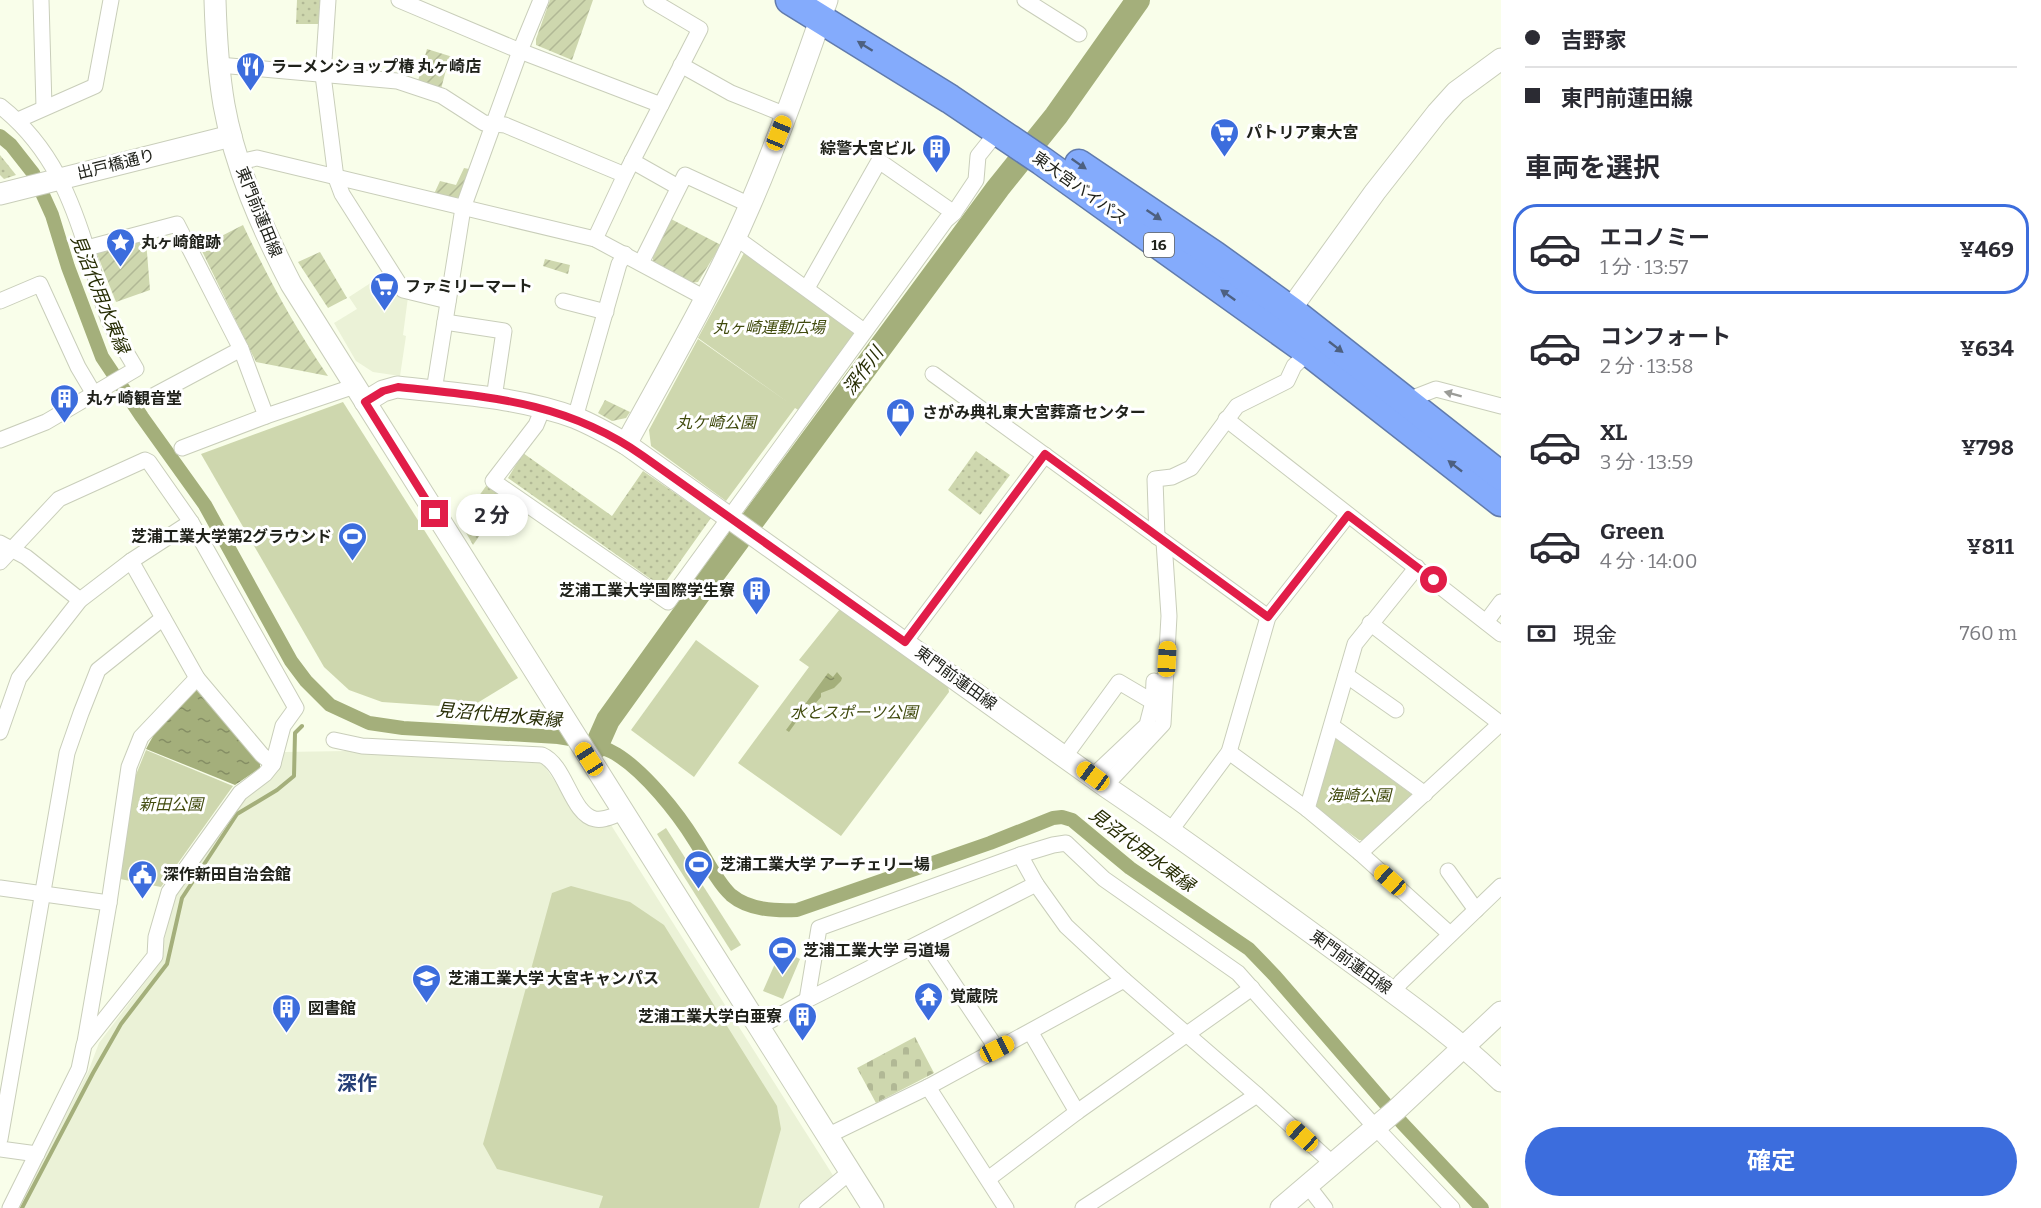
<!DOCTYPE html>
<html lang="ja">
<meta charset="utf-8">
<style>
:root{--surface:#fff;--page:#f2f2f3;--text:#2b2b33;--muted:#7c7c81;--line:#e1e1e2;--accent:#3c6ddd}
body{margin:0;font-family:Bitter,"Noto Sans JP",serif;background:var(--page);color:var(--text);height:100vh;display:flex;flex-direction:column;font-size:22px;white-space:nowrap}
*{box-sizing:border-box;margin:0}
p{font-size:20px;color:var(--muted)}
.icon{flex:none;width:33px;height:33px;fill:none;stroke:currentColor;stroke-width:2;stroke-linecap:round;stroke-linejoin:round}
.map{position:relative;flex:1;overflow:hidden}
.panel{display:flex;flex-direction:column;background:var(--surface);width:540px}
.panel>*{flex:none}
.hud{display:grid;align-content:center;height:132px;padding:0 24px;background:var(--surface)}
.end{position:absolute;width:27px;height:27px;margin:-14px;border:8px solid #e11d48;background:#fff;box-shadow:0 0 0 3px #fff}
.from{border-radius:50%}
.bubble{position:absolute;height:42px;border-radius:21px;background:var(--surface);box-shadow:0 3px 9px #0003;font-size:20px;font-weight:700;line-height:42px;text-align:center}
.car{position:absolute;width:18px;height:36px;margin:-18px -9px;border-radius:8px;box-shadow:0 0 4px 2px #0007;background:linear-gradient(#f5c518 24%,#345 0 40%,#f5c518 0 76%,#345 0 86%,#f5c518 0)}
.hud b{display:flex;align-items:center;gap:21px;height:57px;font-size:22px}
.hud b+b{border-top:2px solid var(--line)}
.hud i{width:15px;height:15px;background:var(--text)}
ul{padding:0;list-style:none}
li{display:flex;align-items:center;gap:18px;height:90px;margin:0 12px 9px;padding:0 12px;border:3px solid transparent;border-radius:24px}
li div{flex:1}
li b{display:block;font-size:22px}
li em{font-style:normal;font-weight:700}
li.selected{border-color:var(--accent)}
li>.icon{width:54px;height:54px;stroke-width:1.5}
h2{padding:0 24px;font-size:27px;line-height:72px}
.pay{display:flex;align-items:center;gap:15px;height:66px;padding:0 24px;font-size:22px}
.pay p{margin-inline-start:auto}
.primary-button{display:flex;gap:12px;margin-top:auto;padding:12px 24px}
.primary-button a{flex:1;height:69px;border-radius:36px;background:var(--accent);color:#fff;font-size:24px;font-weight:700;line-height:69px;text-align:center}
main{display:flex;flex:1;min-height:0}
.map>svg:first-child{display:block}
</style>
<main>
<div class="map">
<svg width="1501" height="1208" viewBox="0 0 1501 1208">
<defs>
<pattern id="grass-dots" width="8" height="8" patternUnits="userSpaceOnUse" patternTransform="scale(1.5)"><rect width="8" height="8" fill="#ced7ae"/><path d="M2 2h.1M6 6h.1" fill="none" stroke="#b1b895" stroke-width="1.8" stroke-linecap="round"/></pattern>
<pattern id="cemetery-stones" width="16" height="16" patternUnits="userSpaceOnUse" patternTransform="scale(1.5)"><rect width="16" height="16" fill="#ced7ae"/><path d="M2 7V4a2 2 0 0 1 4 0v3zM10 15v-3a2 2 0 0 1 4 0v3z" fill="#b1b895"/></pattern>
<pattern id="garden-furrows" width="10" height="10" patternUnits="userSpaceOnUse" patternTransform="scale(1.5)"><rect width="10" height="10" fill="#ced7ae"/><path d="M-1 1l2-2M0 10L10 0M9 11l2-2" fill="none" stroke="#b1b895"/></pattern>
<pattern id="water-ripples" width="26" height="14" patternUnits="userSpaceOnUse" patternTransform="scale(1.5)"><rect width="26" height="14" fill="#a4af7b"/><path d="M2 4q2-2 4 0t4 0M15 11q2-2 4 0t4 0" fill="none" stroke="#858e64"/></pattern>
</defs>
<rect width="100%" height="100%" fill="#f9feea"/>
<!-- built -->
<g fill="#ebf2d7">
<path d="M386 273 408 297 403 335 406 336 400 376 373 372 356 361 334 323 357 309 349 297Z"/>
<path d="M347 751 535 760 543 764 582 821 593 827 611 825 834 1177 798 1208H18L88 1072 99 1043 159 964 173 899 244 796 278 767 284 752Z"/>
</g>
<!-- grass -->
<g fill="url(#grass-dots)">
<path d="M297 0H323L322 24H296Z"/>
<path d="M0 155 16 175 4 179 0 175Z"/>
<path d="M976 451 1010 475 980 515 948 490Z"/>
<path d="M523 453 612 516 643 471 711 518 662 587 508 478Z"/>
<path d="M489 482 507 496 473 545 460 522Z"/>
</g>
<!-- cemetery -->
<path fill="url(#cemetery-stones)" d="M915 1037 934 1073 876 1103 857 1068Z"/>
<!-- park -->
<g fill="#ced7ae">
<path d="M749 250 857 334 800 411 795 408 726 501 651 446 649 430 698 339 789 403 698 338 744 253Z"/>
<path d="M343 402 518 678 469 708 382 702 349 690 324 667 201 454Z"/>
<path d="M840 609 948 686 949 692 841 836 738 763 809 667 799 660Z"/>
<path d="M696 640 759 686 694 777 631 730Z"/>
<path d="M1334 737 1414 796 1366 840H1359L1317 809 1316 804Z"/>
<path d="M146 750 233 786 161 887 120 879 133 782Z"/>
<path d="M666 828 741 945 731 951 657 834Z"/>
<path d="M571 886 630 902 664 925 777 1106 781 1129 759 1208H599L603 1196 497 1169 483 1144 552 893Z"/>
<path d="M779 949 800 959 783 999 763 991 777 959Z"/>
</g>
<!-- garden -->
<g fill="url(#garden-furrows)">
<path d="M550 0H593L572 60 536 45V39Z"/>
<path d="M427 49 456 58 454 71 446 70 441 89 418 81Z"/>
<path d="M464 168 469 169 460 197 451 199 434 194 440 181 456 185Z"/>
<path d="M671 219 721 245 698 282 690 283 653 261V256Z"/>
<path d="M243 225C268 278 295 328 328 376L256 362 200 247Z"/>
<path d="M146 240 150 290 116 302 97 254 102 250Z"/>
<path d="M320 252 347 298 328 308 298 262Z"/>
<path d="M545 259 570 265 568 274 543 266Z"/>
<path d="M605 400 630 412 626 418 612 421 598 413Z"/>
</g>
<!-- water -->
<g fill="url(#water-ripples)">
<path d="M837 672 842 678 841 681 834 688 821 693V697L813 706 809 704 789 732 786 730 828 673 833 677Z"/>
<path d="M199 687 260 760V768L235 785 146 749C162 719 172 707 199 687Z"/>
</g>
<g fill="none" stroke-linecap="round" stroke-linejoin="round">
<!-- stream -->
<path stroke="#a4af7b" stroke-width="4" d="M22 1208 93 1073 121 1024 167 964 182 898 237 814 277 790 294 776 295 733 302 726"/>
<!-- canal -->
<path stroke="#a4af7b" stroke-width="14" d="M0 136 11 145 33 173 52 215 68 267 102 357 142 417 205 505 291 661 306 681 330 705 369 723 403 728 558 737C577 740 599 744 616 754 645 772 677 812 695 841 706 858 716 881 731 895 749 910 775 911 797 910L990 843 1053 818 1062 817 1072 820 1130 868 1249 949 1275 976 1403 1124 1482 1208"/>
<!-- river -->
<path stroke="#a4af7b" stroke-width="24" d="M596 747 608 720 705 585 998 188 1056 116 1138 0"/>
<defs>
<g id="street">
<path d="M41 0 44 107"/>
<path d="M328 0 323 75 336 178 342 194 403 290 448 301"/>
<path d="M399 0 520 51 661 105"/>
<path d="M1025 0 1079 34"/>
<path d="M219 65 397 81 442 96 484 123 505 125 625 175"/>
<path d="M681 65 731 93 786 115"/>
<path d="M0 106C52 147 73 201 91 263 97 281 101 302 109 320 116 337 127 353 136 369L46 422 0 440"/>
<path d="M18 120 95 86 111 0"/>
<path d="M632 161 678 187"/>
<path d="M239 162 257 158 595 239 705 298"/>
<path d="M735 237 864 331"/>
<path d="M595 239 625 175 700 29 651 0"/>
<path d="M87 248 177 224 241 349 266 416"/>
<path d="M641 263 685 175 750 205"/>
<path d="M807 288 879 161 954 213"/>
<path d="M0 301 40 284 78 367 94 394"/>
<path d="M563 301 606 312"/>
<path d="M445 322 504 331 494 398"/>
<path d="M933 374 1268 617"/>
<path d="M434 391 463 208 520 51 541 0"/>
<path d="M151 397 241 349"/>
<path d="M1408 403 1418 396 1436 389 1501 406"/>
<path d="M543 408 536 425 493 481 668 602 946 220 954 213 976 180 978 156 998 131"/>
<path d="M575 418 619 264 625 254"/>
<path d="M1226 419 1501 634"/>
<path d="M182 448 266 416 355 386"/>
<path d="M1157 537 1155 479 1172 477 1191 468 1237 406 1287 381 1294 366 1309 352"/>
<path d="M0 543 26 557 80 600"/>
<path d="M131 561 197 678 262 755 273 764"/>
<path d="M0 562 59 499 145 460 149 462 191 522 296 708 283 726 273 764 265 774 240 793 169 892 156 937 155 956 84 1045 79 1069 10 1208"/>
<path d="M1486 622 1501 602"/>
<path d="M1370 623 1501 724"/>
<path d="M905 642 1045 455"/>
<path d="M1346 675 1396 710"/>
<path d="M1332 726 1425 794"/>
<path d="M0 732 19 678 80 600 131 561 191 522"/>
<path d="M334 740 362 746 542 755C566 765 571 814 595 819 604 821 614 815 622 813"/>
<path d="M1229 752 1307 809 1360 853 1450 934"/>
<path d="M1065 756 1119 682 1153 702"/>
<path d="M1093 776 1147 725 1153 702 1154 681"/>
<path d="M1105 786 1163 724 1169 616 1164 542"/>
<path d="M1307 809 1355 644 1417 567"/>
<path d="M1171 830 1229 752 1268 617 1348 515"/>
<path d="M1360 853 1501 723"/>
<path d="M1020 855 1036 884 1066 926 1124 980 1257 1095 1332 1163"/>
<path d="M1448 871 1476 910"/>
<path d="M0 888 109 903"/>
<path d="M925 941 997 1049"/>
<path d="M1393 992 1401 982 1501 886"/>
<path d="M807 1000 819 928 1020 855 1053 845 1066 843 1104 879 1238 973 1376 1128 1452 1208"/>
<path d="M759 1027 807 1000 1036 884"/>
<path d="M1031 1033 1077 1112"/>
<path d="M85 1042 109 903 129 767 141 737 197 678"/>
<path d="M928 1087 1006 1208"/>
<path d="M827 1136 928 1087 1124 980"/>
<path d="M0 1139 67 753 81 713 98 670 163 618"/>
<path d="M0 1149 37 1154"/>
<path d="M988 1179 1077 1112 1252 988"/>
<path d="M1308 1186 1325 1208"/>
<path d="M807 1208 850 1172"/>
<path d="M1083 1208 1257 1095"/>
</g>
<g id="secondary">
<path d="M215 0C216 35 218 70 224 105 235 167 262 228 291 284L873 1208"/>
<path d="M0 194 231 136"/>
<path d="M1282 321 1375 192 1437 113 1456 92 1501 59"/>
<path d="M365 402 383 391 397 387C457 394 520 397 576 418 593 425 609 434 626 444L1105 786C1181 837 1254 891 1328 945 1388 989 1448 1030 1501 1081"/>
<path d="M626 444C669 365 715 287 750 205 779 138 803 69 827 0"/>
<path d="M1281 1208 1396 1110 1501 1012"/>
</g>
<g id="highway">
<path d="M790 0 950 99 1042 161 1309 352 1501 502"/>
<path d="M1079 164 1214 255 1290 310 1501 476"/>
</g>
</defs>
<!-- street casing -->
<use href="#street" stroke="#c9ceba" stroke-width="17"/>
<!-- secondary casing -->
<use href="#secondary" stroke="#c9ceba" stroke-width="23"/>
<!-- highway casing -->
<use href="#highway" stroke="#617bad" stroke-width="31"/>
<!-- street -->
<use href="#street" stroke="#fff" stroke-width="15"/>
<!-- secondary -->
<use href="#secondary" stroke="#fff" stroke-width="21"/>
<!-- highway -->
<use href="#highway" stroke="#84abfc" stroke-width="28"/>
</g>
<!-- one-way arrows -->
<defs><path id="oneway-solid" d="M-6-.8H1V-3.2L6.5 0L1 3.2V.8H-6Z" transform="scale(1.5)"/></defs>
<g fill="#4d6080">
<use href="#oneway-solid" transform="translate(865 46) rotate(-148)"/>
<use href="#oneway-solid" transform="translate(1079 164) rotate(35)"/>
<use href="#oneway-solid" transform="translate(1154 215) rotate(34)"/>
<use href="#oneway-solid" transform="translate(1228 295) rotate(-144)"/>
<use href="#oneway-solid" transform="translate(1336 347) rotate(38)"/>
<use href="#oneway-solid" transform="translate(1455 466) rotate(-142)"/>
</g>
<use fill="#9b9c98" href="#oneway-solid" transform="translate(1453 394) rotate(-165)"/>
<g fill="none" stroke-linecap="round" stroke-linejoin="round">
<!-- route -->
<path stroke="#e11d48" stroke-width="8" d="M435 514 365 402 383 391 398 387C489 397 565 401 643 456L905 642 1045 454 1268 617 1348 515 1434 580"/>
</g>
<!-- icons -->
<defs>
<symbol id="restaurant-pin" viewBox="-11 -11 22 30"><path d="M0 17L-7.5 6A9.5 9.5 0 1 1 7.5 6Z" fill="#3c6ddd" stroke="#fff"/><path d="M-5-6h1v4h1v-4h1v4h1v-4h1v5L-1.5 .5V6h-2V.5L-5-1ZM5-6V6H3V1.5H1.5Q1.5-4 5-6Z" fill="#fff"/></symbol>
<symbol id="supermarket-pin" viewBox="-11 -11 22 30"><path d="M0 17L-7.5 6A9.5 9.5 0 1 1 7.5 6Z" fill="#3c6ddd" stroke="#fff"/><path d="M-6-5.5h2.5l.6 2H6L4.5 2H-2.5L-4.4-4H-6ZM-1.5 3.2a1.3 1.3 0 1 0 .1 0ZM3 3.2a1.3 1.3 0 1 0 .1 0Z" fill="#fff"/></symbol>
<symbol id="building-pin" viewBox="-11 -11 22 30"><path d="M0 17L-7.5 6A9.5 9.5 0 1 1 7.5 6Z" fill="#3c6ddd" stroke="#fff"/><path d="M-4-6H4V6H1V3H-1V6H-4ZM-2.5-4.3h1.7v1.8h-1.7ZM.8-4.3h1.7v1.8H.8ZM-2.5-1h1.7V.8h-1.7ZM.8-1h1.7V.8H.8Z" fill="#fff"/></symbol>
<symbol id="sight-pin" viewBox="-11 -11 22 30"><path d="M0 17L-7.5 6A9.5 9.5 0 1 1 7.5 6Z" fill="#3c6ddd" stroke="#fff"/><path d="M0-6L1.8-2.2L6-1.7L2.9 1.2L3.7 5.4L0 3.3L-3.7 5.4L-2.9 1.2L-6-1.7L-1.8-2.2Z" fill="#fff"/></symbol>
<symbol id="shop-pin" viewBox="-11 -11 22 30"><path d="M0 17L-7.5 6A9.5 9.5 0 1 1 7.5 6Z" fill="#3c6ddd" stroke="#fff"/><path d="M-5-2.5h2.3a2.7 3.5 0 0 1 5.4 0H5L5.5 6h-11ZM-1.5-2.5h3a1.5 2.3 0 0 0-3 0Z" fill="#fff"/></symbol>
<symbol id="stadium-pin" viewBox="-11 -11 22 30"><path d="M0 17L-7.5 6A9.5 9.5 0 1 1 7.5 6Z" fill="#3c6ddd" stroke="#fff"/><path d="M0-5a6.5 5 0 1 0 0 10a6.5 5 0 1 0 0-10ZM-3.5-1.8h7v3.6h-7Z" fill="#fff"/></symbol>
<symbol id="civic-pin" viewBox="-11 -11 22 30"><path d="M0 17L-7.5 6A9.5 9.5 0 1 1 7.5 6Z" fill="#3c6ddd" stroke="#fff"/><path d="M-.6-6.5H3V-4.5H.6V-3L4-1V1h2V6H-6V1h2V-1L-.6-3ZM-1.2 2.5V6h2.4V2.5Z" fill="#fff"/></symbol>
<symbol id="university-pin" viewBox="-11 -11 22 30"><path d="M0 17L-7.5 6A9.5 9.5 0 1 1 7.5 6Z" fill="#3c6ddd" stroke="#fff"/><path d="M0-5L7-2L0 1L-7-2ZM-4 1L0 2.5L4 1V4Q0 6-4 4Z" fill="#fff"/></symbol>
<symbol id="temple-pin" viewBox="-11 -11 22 30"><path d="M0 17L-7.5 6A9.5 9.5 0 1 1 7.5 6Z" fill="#3c6ddd" stroke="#fff"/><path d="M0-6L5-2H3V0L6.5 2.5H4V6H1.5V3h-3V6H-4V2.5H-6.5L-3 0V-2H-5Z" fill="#fff"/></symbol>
</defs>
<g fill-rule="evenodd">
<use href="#restaurant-pin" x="234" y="50" width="33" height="45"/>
<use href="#supermarket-pin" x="1208" y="116" width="33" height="45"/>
<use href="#building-pin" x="920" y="132" width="33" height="45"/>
<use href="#sight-pin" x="104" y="226" width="33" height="45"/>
<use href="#supermarket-pin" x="368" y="270" width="33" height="45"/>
<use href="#building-pin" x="48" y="382" width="33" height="45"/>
<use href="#shop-pin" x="884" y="396" width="33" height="45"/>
<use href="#stadium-pin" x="336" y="520" width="33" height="45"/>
<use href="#building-pin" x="740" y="574" width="33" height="45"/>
<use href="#stadium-pin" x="682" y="848" width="33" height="45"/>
<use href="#civic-pin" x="126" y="858" width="33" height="45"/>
<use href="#stadium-pin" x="766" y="934" width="33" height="45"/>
<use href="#university-pin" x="410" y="962" width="33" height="45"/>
<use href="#temple-pin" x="912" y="980" width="33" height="45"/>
<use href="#building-pin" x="270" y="992" width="33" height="45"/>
<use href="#building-pin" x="786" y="1000" width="33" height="45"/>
</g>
<g text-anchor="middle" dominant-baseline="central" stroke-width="6" stroke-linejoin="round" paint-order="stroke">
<!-- shield labels -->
<rect fill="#fff" stroke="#63645f" stroke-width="1.5" x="1144" y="233" width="30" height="24" rx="4.5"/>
<g font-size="15" font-weight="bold" fill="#20221b">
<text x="1159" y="245">16</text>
</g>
<!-- poi labels -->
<g font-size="16" font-weight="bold" fill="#20221b" stroke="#fff" text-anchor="start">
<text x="271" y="66">ラーメンショップ椿 丸ヶ崎店</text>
<text x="1246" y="132">パトリア東大宮</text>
<text x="916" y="148" text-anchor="end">綜警大宮ビル</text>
<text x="141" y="242">丸ヶ崎館跡</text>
<text x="405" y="286">ファミリーマート</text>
<text x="86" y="398">丸ヶ崎観音堂</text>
<text x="922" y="412">さがみ典礼東大宮葬斎センター</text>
<text x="332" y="536" text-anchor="end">芝浦工業大学第2グラウンド</text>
<text x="735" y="590" text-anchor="end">芝浦工業大学国際学生寮</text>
<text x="720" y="864">芝浦工業大学 アーチェリー場</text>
<text x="163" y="874">深作新田自治会館</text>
<text x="803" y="950">芝浦工業大学 弓道場</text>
<text x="448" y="978">芝浦工業大学 大宮キャンパス</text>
<text x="950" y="996">覚蔵院</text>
<text x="308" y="1008">図書館</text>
<text x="782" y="1016" text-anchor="end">芝浦工業大学白亜寮</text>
</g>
<!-- street labels -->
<g font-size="16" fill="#20221b" stroke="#fff">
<text transform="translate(116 164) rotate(-14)">出戸橋通り</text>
<text transform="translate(1080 188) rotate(36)">東大宮バイパス</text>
<text transform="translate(259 212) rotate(68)">東門前蓮田線</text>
<text transform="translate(956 678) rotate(36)">東門前蓮田線</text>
<text transform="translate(1351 962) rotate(36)">東門前蓮田線</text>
</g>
<!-- park labels -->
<g font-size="16" font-style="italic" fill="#414b0e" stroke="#fff">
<text x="769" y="327">丸ヶ崎運動広場</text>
<text x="716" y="422">丸ケ崎公園</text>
<text x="854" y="712">水とスポーツ公園</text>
<text x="1359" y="795">海崎公園</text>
<text x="171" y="804">新田公園</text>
</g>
<!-- water labels -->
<g font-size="18" font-style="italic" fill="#272d04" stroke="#fff">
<text transform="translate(100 294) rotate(68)">見沼代用水東縁</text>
<text transform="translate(863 371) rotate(-54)">深作川</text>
<text transform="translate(499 715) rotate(5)">見沼代用水東縁</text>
<text transform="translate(1142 850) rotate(37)">見沼代用水東縁</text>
</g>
<!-- quarter labels -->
<g font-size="20" font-weight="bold" fill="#263f76" stroke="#fff">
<text x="357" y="1083">深作</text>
</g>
</g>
</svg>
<i class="end from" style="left:1434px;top:580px"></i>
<i class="end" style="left:435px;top:514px"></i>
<div class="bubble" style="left:456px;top:494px;width:72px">2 分</div>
<i class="car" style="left:779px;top:133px;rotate:22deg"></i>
<i class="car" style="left:1167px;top:659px;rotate:3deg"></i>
<i class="car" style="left:589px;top:759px;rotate:327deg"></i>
<i class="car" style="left:1093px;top:776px;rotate:306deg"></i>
<i class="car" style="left:1390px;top:880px;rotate:312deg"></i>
<i class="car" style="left:997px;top:1049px;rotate:63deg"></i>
<i class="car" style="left:1302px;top:1136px;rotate:312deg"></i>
</div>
<section class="panel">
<div class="hud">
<b><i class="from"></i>吉野家</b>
<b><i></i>東門前蓮田線</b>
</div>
<h2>車両を選択</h2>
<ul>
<li class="selected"><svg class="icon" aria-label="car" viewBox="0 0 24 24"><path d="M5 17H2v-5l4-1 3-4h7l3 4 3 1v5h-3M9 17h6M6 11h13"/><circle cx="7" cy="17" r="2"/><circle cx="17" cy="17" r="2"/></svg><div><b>エコノミー</b><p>1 分 · 13:57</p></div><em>¥469</em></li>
<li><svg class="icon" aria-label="car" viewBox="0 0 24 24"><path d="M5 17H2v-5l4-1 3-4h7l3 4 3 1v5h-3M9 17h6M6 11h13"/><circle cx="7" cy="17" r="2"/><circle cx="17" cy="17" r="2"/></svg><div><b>コンフォート</b><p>2 分 · 13:58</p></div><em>¥634</em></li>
<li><svg class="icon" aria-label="car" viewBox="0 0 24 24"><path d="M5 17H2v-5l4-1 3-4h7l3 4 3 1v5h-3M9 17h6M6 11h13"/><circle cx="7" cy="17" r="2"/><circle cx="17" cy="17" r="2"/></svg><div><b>XL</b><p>3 分 · 13:59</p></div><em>¥798</em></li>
<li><svg class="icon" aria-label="car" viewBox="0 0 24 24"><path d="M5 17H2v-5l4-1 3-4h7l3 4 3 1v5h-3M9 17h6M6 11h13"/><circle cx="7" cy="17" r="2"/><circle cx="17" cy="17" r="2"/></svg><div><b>Green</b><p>4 分 · 14:00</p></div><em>¥811</em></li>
</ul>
<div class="pay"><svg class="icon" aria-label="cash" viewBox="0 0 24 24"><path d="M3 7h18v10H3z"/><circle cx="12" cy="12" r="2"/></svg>現金<p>760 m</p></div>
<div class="primary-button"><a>確定</a></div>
</section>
</main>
